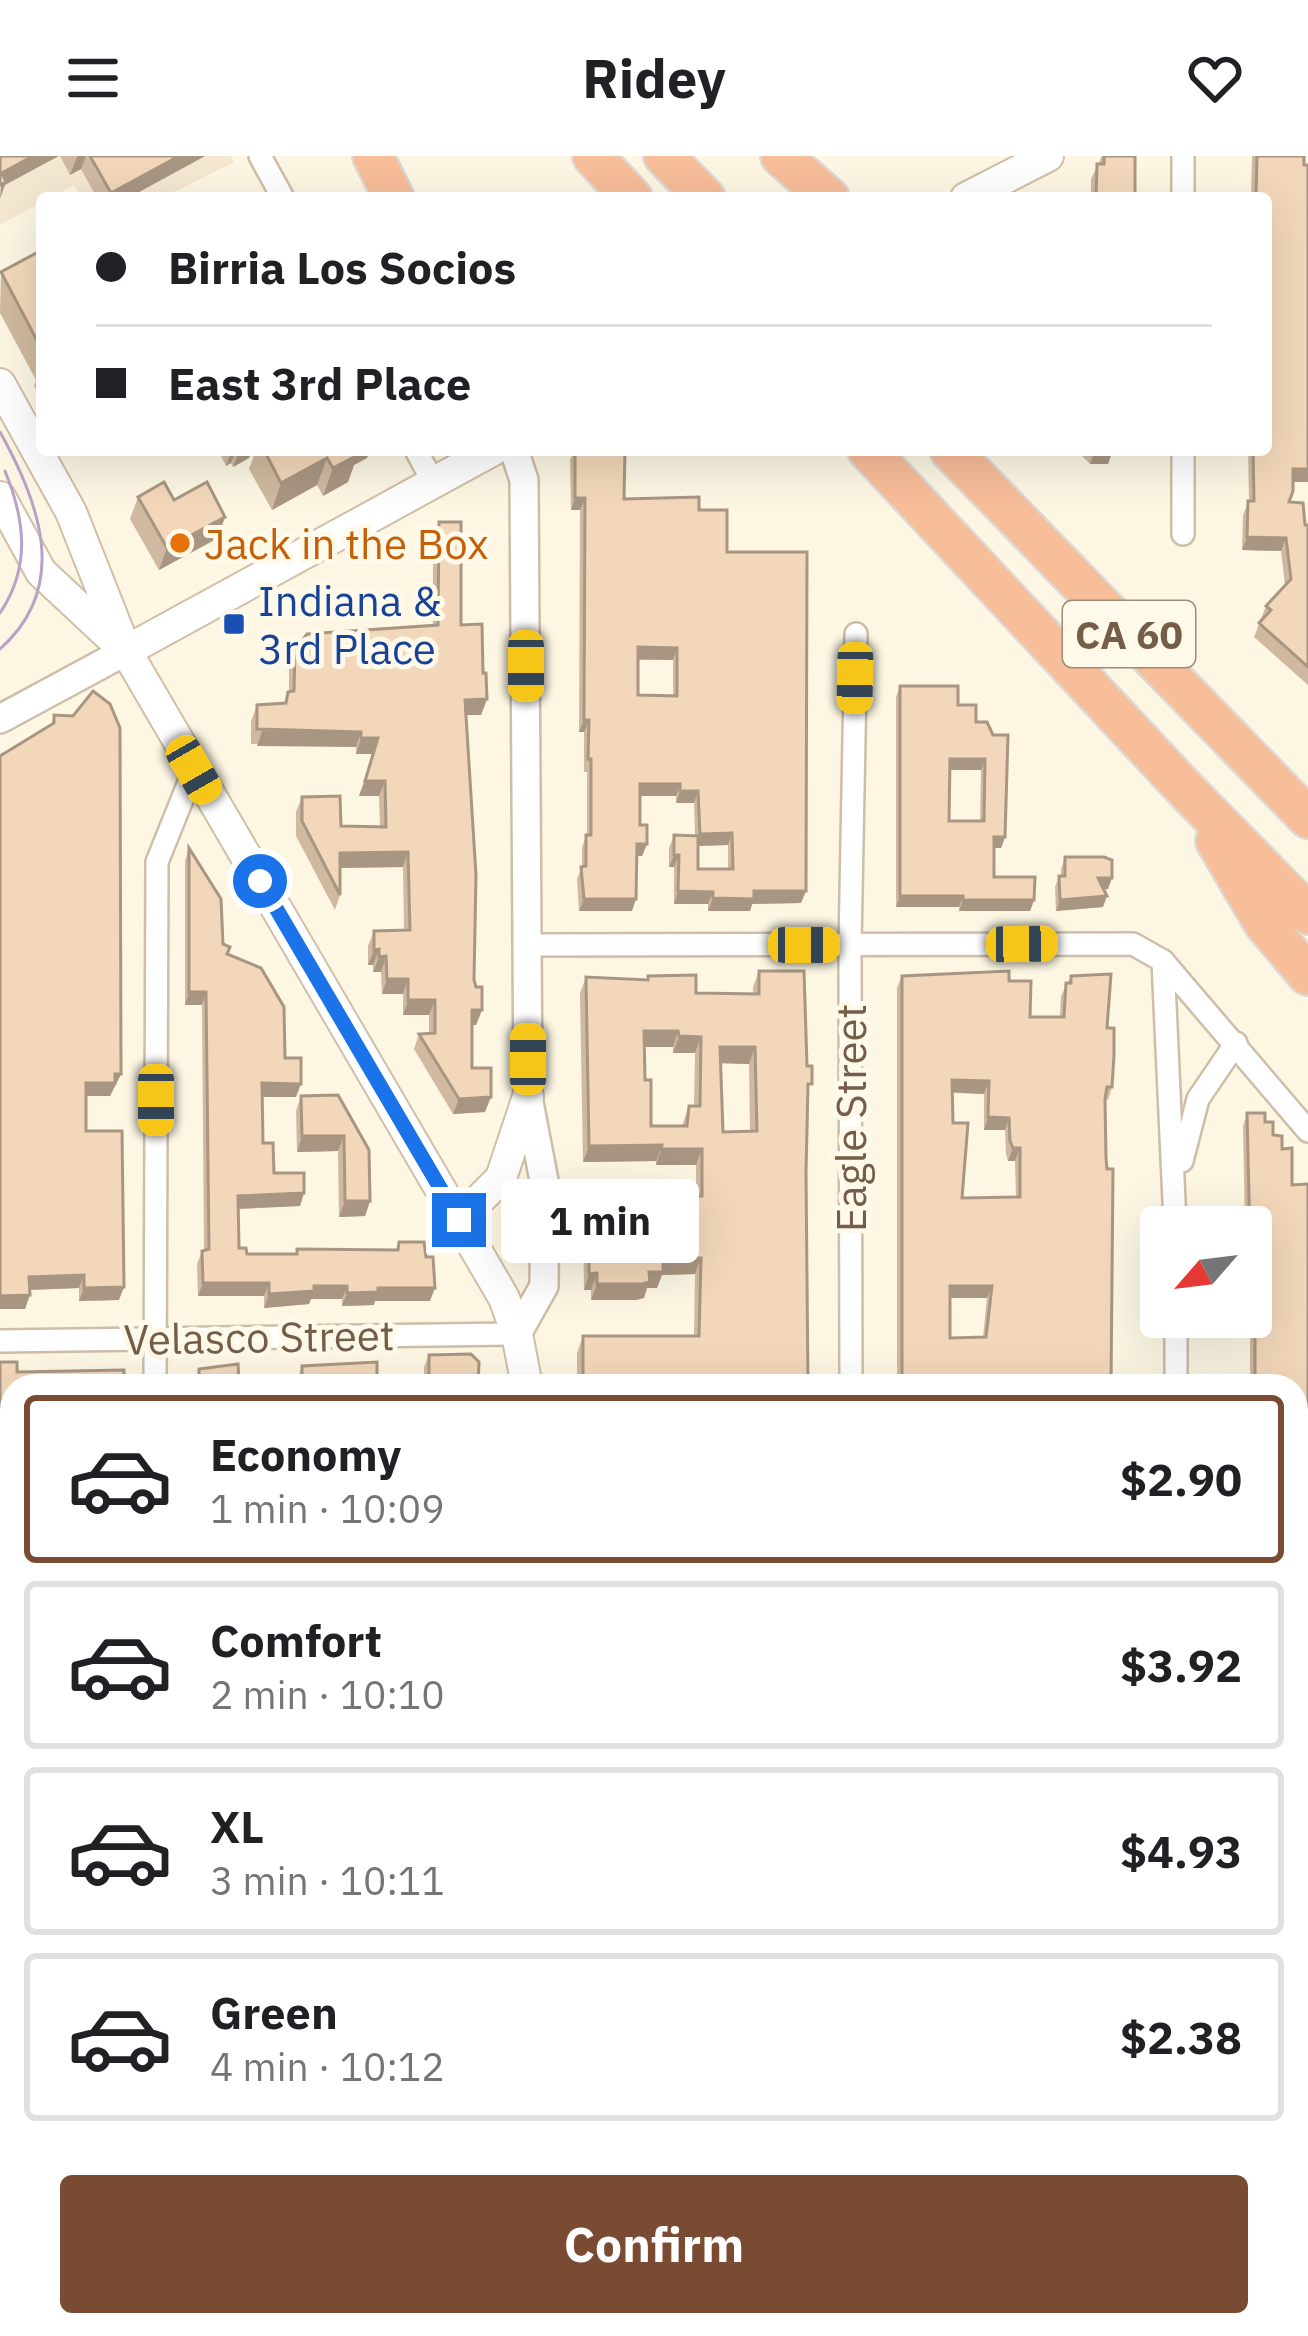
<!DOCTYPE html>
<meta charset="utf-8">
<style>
:root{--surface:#fff;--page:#f2f2f2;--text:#202124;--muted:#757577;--line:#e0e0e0;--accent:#7a4b33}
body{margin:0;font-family:"IBM Plex Sans",sans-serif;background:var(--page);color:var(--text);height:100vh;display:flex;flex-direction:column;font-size:45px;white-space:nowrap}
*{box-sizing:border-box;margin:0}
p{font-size:39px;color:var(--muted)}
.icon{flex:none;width:66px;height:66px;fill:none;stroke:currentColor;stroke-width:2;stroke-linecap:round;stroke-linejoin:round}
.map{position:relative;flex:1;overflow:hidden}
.details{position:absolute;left:0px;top:1218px;width:1308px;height:963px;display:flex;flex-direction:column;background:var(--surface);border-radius:36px 36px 0 0;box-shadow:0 12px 48px #0002}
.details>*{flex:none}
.guide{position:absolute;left:36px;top:36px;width:1236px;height:264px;border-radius:12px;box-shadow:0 12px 48px #0002;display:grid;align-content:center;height:264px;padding:0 60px;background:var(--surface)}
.needle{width:78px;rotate:242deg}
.controls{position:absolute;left:1140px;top:1050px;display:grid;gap:24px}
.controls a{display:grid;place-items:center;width:132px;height:132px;border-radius:12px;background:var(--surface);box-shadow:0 12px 48px #0002;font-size:60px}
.end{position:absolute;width:54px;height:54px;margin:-27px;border:15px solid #1a73e8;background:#fff;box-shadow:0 0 0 6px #fff}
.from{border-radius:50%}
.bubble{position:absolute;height:84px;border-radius:12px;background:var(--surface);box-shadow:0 12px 48px #0002;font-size:39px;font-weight:700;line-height:84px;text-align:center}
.car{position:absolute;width:36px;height:72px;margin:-36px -18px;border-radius:15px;box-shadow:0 0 9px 3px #0007;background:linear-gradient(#f5c518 24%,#345 0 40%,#f5c518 0 76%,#345 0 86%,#f5c518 0)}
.guide b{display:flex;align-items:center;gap:42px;height:114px;font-size:45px}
.guide b+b{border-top:3px solid var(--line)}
.guide i{width:30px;height:30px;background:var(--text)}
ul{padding:21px 0 0;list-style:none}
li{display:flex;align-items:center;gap:36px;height:168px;margin:0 24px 18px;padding:0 36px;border:6px solid var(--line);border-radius:12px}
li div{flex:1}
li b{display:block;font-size:45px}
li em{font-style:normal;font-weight:700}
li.on{border-color:var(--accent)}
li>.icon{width:108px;height:108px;stroke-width:1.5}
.cta{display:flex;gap:24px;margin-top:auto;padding:24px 60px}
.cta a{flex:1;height:138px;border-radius:12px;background:var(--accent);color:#fff;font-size:48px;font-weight:700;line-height:138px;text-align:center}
header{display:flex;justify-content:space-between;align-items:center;height:156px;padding:0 60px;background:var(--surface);font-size:54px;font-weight:700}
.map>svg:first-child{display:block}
</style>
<header><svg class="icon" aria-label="menu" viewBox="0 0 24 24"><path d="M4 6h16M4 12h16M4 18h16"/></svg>Ridey<svg class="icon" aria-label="heart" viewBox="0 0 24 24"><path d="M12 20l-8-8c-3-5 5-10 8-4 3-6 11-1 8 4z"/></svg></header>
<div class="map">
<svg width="1308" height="2180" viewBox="0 0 1308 2180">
<rect width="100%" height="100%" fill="#fcf6e3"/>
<!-- residential -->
<g fill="#f4e8d1">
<path d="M0 0H231L234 6 162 42H81L74 29 50 42H42V46L0 69Z"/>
<path d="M1296 1905H1308V2180H555V2169H1296Z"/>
<path d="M0 1907H12V2169H496V2180H0Z"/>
</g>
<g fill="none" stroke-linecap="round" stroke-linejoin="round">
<defs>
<g id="minor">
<path d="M260 0 283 42"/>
<path d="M1183 42V0"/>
<path d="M416 294 434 328"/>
<path d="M1183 378V294"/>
<path d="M528 789 1133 788 1163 805 1308 975"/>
<path d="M1163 805 1175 1067"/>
<path d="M1182 1005 1198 943 1236 887"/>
<path d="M1176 1161V1230"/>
<path d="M0 1185 517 1178"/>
<path d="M155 1230 157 706 194 614"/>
<path d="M851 1230 850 789 856 478"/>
<path d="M188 2180V2169"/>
<path d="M473 2180V2169"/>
</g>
<g id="tertiary">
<path d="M514 294 524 324 528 941 545 1030 544 1130 517 1178"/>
<path d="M0 563 126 495"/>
<path d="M0 1879 12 1878"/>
</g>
<g id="secondary">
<path d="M966 42 1048 0"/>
<path d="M0 228 71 356 126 495 504 1142 517 1178 527 1230"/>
<path d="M0 341 41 416 117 487"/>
<path d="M126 495 493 294"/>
<path d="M459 1064 501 1022 528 941"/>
<path d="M1296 1867 1308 1868"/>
<path d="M527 2169V2180"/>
</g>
<g id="motorway">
<path d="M373 0 394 42"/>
<path d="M593 0 632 42"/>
<path d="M664 0 705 42"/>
<path d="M781 0 829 42"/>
<path d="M868 294 1186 634 1308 758"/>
<path d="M950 294 1308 662"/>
<path d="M1216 685 1264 767 1308 819"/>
</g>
</defs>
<!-- minor casing -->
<use href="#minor" stroke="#cebea9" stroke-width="26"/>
<!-- tertiary casing -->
<use href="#tertiary" stroke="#cebea9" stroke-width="32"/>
<!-- secondary casing -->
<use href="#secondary" stroke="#d1bfa7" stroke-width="34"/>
<!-- motorway casing -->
<use href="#motorway" stroke="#ded8d3" stroke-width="44"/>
<!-- minor -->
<use href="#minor" stroke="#fff" stroke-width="21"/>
<!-- tertiary -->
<use href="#tertiary" stroke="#fff" stroke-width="27"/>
<!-- secondary -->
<use href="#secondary" stroke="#fff" stroke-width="30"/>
<!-- motorway -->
<use href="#motorway" stroke="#f8bd99" stroke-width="39"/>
<!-- tram -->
<g stroke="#b9a2c6" stroke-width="3">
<path d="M0 276C39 346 71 430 0 493"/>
<path d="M0 457C31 411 25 364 5 315"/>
</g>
</g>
<!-- wall -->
<g fill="#d0b9a0" fill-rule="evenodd">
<path d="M60 0H205L128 42H97L81 13 70 19Z"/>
<path d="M1102 0H1135V42H1091V23Z"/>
<path d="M1252 0H1304V9H1308V326H1293L1289 346 1305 369H1308V529L1254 481 1266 450 1285 429 1281 395 1242 394 1243 359 1249 345 1248 294H1266V42H1251Z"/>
<path d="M42 94V246L34 230 36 224 0 157 1 116Z"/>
<path d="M218 294H252L249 302 233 311 231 307 226 310Z"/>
<path d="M256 294H370L367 302 354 309 348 326 323 340 317 329 272 354 249 313Z"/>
<path d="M574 294 624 343 699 354 727 396 801 747 752 748 750 755H708V748H674V711H669V692L674 679 695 680 694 647H676V640H640V669L647 688 642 700H637L632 755H579L577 723 582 711V691L587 679V616H584V576H579L580 354H571L570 304ZM638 504H673V539H638ZM728 689V713H698V690Z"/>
<path d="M1076 294H1113L1108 308H1090Z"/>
<path d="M138 341 174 344 218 382 159 414 130 363Z"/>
<path d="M439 366 461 469 483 517 487 543 481 559H466L474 824 482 854 476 869H472V912L485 956 453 958 414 893 419 878 429 877V859H403V838H382L381 816H373V809H368V790L374 775 404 774 403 711 340 712V739L335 754 296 680V656L302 641 341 670 380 671 379 640H359L373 598H356V591L251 588V565L257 549 283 548 289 536V509L295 494 433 469V381Z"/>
<path d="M900 530 958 549 976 566 1005 681 1001 692H994V721L1034 744 1030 755H959V751H896V541ZM950 614H981L980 665H949Z"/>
<path d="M54 559 121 918 110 940H86V975L119 1144 79 1145V1132L30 1134 25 1153H0V600L51 569Z"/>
<path d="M189 692 223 788 285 902 296 941H262L263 987 274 1017 304 1037 300 1050 238 1053 239 1092 247 1098H295L297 1093 396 1094 399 1086 430 1145H375L374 1149 342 1150V1143H311L309 1148 264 1152V1140H198L197 1108 202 1095 204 1094 202 849H185V705Z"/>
<path d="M1065 701 1108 733H1104L1103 751 1056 755 1055 731 1059 720H1061V713Z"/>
<path d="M759 815 808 940 806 1017 808 1230H577V1197L583 1180H694L695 1118 662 1119 657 1132H647L644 1142 636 1144H591V1134H584L583 1063 589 1047 652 1085H682V1057L688 1041 696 1040V1009H656V1005L583 1006 580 837 586 821 647 824 648 820 696 837 753 838V831ZM645 891H673V897H695L694 950H689L682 970H651L645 924ZM721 907 749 908 750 975 723 976Z"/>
<path d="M902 820 1009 825 1030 861H1060L1061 840 1071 820 1107 872 1112 931 1108 944 1105 943 1111 1230H897V832ZM953 937 984 938V974H1005L1006 998 1008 1005H1015L1016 1041 962 1042 953 967ZM950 1142H987L983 1181 950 1182Z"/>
<path d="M338 939 370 1045 365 1060 339 1061 338 995 297 996 296 955 301 940Z"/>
<path d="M1247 957 1265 966 1282 993 1292 1029 1301 1271V1325H1308V1617L1306 1618 1305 1641H1308V1806L1296 1807V1230H1250V1180H1247V1161H1251V1071H1245L1243 970Z"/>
<path d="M429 1199 478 1230H424V1211Z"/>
<path d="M302 1210 377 1230H195L199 1213 239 1226 297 1225Z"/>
<path d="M1308 1908V2023H1297L1298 1996Z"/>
<rect x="93" y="2169" width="57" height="11"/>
<path d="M233 2169H285L286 2180H234Z"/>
<path d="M358 2169H440L439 2180H358Z"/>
</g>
<!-- shaded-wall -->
<g fill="#a99682">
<path d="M33 0H59L5 29 0 43 2 17Z"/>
<path d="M79 0H86L81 13 70 19 77 1Z"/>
<path d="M179 0H205L128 42H109L111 37Z"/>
<path d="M232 294H236L231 307 226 310Z"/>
<path d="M240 294H252L249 302 233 311Z"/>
<path d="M350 294H370L367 302 354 309 348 326 323 340 333 312Z"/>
<path d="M1095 294H1113L1108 308H1090Z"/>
<path d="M327 302 317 329 272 354 281 327Z"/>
<path d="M1293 313H1308V326H1288Z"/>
<path d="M575 342H585L580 354H571Z"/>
<path d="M225 361 218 382 159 414 167 392Z"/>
<path d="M1247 381 1286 382 1281 395 1242 394Z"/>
<path d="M638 491 677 492 673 504 633 503Z"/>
<path d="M487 543 481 559H459L465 544Z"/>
<path d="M584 564H589L584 576H579Z"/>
<path d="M262 575 361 576 356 591 257 590Z"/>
<path d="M361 582H378L373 598H356Z"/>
<path d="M950 603H985L981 614H946Z"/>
<path d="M365 625H385L379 640H359Z"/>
<path d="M640 628H680L676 640H635Z"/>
<path d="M680 635H698L694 647H676Z"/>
<path d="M732 677 728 689 695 690 700 678Z"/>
<path d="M994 681H1005L1001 692H990Z"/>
<path d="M637 688H647L642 700H632Z"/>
<path d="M408 696 403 711 335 712 340 697Z"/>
<path d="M674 699H679L674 711H669Z"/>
<path d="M1098 722H1112L1108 733 1094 734Z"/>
<path d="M678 735 713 736 708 748H674Z"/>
<path d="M754 735H806L801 747 752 748 750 755H708L713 742Z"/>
<path d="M900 740H963L959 751H896Z"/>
<path d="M1107 740 1103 751 1056 755 1060 744Z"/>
<path d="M584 743H636L632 755H579Z"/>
<path d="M963 744H1034L1030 755H959Z"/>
<path d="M379 793 373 809H368L374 794Z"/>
<path d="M386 800 381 816H373L379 801Z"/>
<path d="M387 823H408L403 838H382Z"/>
<path d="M189 836H206L202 849H185Z"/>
<path d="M408 844H435L429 859H403Z"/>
<path d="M472 854H482L476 869H466Z"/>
<path d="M644 875H678L673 891H639Z"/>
<path d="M679 880 701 881 695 897H673Z"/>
<path d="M720 891H755L749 908 715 907Z"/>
<path d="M115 918H121L110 940H81L86 927Z"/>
<path d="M952 924 989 925 984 938 948 936Z"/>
<path d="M262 927 301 928 296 941H257Z"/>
<path d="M491 941 485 956 453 958 459 943Z"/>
<path d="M988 961 1009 962 1005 974H984Z"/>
<path d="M302 980H344L338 995 297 996Z"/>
<path d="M662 989 656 1005 583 1006 589 990Z"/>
<path d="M1013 992H1020L1015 1005H1008Z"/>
<path d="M661 993H702L696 1009H656Z"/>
<path d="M304 1037 300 1050 233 1053 238 1040Z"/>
<path d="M345 1045H370L365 1060 339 1061Z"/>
<path d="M701 1102 695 1118 662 1119 657 1132H647L644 1142 636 1144H591L597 1128 649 1116 663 1103Z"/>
<path d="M597 1117 591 1134H584L589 1118Z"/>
<path d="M84 1119 79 1132 25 1134 29 1121Z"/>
<path d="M203 1127H269L264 1140H198Z"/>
<path d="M314 1130H347L342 1143H311L309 1148 264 1152 269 1138Z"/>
<path d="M950 1130H992L987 1142H945Z"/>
<path d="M124 1131 119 1144 79 1145 84 1132Z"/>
<path d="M378 1132H435L430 1145H375L374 1149 342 1150 347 1137Z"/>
<path d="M30 1139 25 1153H0V1140Z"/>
<path d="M1301 1258H1308V1271H1297Z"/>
<path d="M1296 1794H1308V1806L1296 1807Z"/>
<path d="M0 1801H12V1812L0 1813Z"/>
<path d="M1296 1979 1304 1980 1298 1996H1296Z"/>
<path d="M1303 2007H1308V2023H1297Z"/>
<path d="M608 2169H637L636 2173 607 2172Z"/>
<path d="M691 2169H761H752L750 2173 691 2171Z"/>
</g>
<!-- building -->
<g fill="#f2d7ba" stroke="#a99682" stroke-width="3" fill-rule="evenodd">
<path d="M0 0H33L2 17 6 26 0 29Z"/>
<path d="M90 0H179L111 37Z"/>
<path d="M1104 0H1135V42H1096L1097 8H1104Z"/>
<path d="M1257 0H1304V9H1308V313H1293V335L1289 346 1303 347 1305 369H1308V511L1259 467 1271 454 1266 450 1291 423 1286 382 1247 381 1248 345H1254L1253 294H1266V42H1256Z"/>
<path d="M42 94V194L1 116Z"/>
<path d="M264 294H355L358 299 333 312 327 302 281 327Z"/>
<path d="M575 294H625L624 343 699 341V354H727V396H807L806 735H754V743L713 742V736L678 735 679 699H674V679L698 680V713H733L732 677 700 678 698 635H680V628H640V669H647V688H637L636 743H584L581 711 586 710V679H591V603H588L589 564H584L585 342H575ZM638 491 677 492V540L638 539Z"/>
<path d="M164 326 174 344 207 326 225 361 167 392 138 341Z"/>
<path d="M439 366H461V469L482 468 483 517H486L487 543 465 544 476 719 474 824 476 831H482V854H472V912H491V941L459 943 419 878 435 877V844H408V823H387L386 800 379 801V793L374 794V775L410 774 408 696 340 697V739L302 665V641L340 640 341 670 386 671 385 625H365L378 582H361V576L257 573V549L286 547 288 536 294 535 295 494 307 478 438 469Z"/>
<path d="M900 530H958V549H976V566H987L993 579H1008L1005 681H994V721H1035L1034 744H963V740H900ZM950 603H985L984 665H949Z"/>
<path d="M93 535 110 548 120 572 121 918H115V927H86V975H122L124 1131 84 1132V1119L29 1121 30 1139 0 1140V600L54 567V559L73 560Z"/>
<path d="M189 692 221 743 223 788 230 791 227 798 261 812 284 851 285 902H301V928L262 927 263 987H273L274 1017H304V1037L238 1040 239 1092H246L247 1098H297V1093L398 1094 399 1086H424L426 1101H433L435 1132H378V1136L347 1137V1130H314V1135L269 1138V1127H203L202 1095 209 1093 206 836H189Z"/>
<path d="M1065 701H1104L1112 704V722H1098L1107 740 1060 744 1059 720H1065Z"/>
<path d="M759 815H804L807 910H812V928H808L806 1017 808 1230H583V1180H699L701 1102 663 1103V1116H649L650 1126 642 1128H597V1117L589 1118V1047H652V1085H688V1041L702 1040V993H661L662 989 589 990 586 821 648 824V820L696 819V837L759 838ZM644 875H678L679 880 701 881 700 950H689L687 970H651V924H645ZM720 891H755L757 975 723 976Z"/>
<path d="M1009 815V825H1031L1030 861H1064L1066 827H1071V820L1111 818 1107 872H1114V899L1112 931H1107L1105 943 1106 1002 1107 1013H1113L1111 1230H902V820ZM952 924 989 925 988 961 1009 962 1010 985 1013 992H1020V1041L962 1042 968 967H953ZM950 1130H992L986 1181 950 1182Z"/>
<path d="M338 939 369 994 370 1045H345L344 980H302L301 940Z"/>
<path d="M1247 957H1265V966H1273V979L1282 980V993L1292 992V1029L1308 1028V1258H1301V1325H1308V1605H1306L1305 1641H1308V1794H1296V1230H1255V1167H1252Z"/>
<path d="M471 1198 479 1206 478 1230H429V1199Z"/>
<path d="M0 1206H17V1216L124 1214V1230H12V1801H0Z"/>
<path d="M377 1206V1230H199V1213L238 1208 239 1226 302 1225V1210Z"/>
<path d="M1308 1908V2007H1303L1304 1980 1296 1979V1909Z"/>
<path d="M0 1909H12V2169H19L18 2180H0Z"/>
<rect x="99" y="2169" width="51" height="11"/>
<path d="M240 2169H285L286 2180H241Z"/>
<path d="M364 2169H440L439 2180H364Z"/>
</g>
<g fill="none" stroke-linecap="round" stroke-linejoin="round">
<!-- route -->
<path stroke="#1a73e8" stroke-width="15" d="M260 725 459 1064"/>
</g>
<!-- markers -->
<circle fill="#e8710a" stroke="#fff9e9" stroke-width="4.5" cx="180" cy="387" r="12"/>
<rect fill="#1a4fb4" stroke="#fff9e9" stroke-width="4.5" x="222" y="456" width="24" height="24" rx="6"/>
<g text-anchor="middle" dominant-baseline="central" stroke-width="10" stroke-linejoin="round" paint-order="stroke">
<!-- shield labels -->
<rect fill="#fff9e9" stroke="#9e8c79" stroke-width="3" x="1063" y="445" width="132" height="66" rx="9"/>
<g font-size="39" font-weight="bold" fill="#755e49">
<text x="1129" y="478">CA 60</text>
</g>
<!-- food labels -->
<g font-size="42" fill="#c56008" stroke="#fff9e9" text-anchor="start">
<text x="204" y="387">Jack in the Box</text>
</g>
<!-- transit labels -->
<g font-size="42" fill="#164399" stroke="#fff9e9" text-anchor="start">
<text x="258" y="444">Indiana &amp;<tspan x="258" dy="48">3rd Place</tspan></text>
</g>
<!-- street labels -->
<g font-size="42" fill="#755e49" stroke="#fff9e9">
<text transform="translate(850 962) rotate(-90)">Eagle Street</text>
<text transform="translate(259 1181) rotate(-1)">Velasco Street</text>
</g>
</g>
</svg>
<div class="controls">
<a><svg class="needle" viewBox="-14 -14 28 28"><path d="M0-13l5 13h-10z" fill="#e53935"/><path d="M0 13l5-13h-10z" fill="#757577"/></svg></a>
</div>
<i class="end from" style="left:260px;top:725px"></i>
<i class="end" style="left:459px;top:1064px"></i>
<div class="bubble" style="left:501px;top:1023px;width:198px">1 min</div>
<i class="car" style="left:526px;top:510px;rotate:180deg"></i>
<i class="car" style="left:855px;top:522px;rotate:181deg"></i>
<i class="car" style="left:194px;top:614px;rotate:150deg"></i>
<i class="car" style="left:1022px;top:788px;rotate:89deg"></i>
<i class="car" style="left:804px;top:789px;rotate:90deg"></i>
<i class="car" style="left:528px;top:903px;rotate:0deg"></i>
<i class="car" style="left:156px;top:944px;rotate:180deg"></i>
<div class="guide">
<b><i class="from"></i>Birria Los Socios</b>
<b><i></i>East 3rd Place</b>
</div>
<section class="details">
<ul>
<li class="on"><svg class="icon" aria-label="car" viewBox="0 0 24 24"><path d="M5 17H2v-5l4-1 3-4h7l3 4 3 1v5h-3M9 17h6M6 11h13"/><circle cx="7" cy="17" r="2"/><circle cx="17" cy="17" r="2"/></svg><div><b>Economy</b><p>1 min · 10:09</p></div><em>$2.90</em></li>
<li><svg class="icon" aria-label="car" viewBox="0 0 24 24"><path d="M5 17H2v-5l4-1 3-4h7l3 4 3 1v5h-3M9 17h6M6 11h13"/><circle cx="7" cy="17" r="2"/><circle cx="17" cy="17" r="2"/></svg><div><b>Comfort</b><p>2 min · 10:10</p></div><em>$3.92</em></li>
<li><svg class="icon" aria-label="car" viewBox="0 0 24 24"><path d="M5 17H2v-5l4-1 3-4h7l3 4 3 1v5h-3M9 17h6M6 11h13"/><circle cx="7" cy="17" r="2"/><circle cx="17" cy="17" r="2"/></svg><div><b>XL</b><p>3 min · 10:11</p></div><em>$4.93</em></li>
<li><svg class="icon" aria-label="car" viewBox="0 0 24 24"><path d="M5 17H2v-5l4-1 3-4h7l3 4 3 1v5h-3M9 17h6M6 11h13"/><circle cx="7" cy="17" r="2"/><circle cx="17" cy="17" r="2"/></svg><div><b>Green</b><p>4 min · 10:12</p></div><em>$2.38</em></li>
</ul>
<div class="cta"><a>Confirm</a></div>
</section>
</div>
